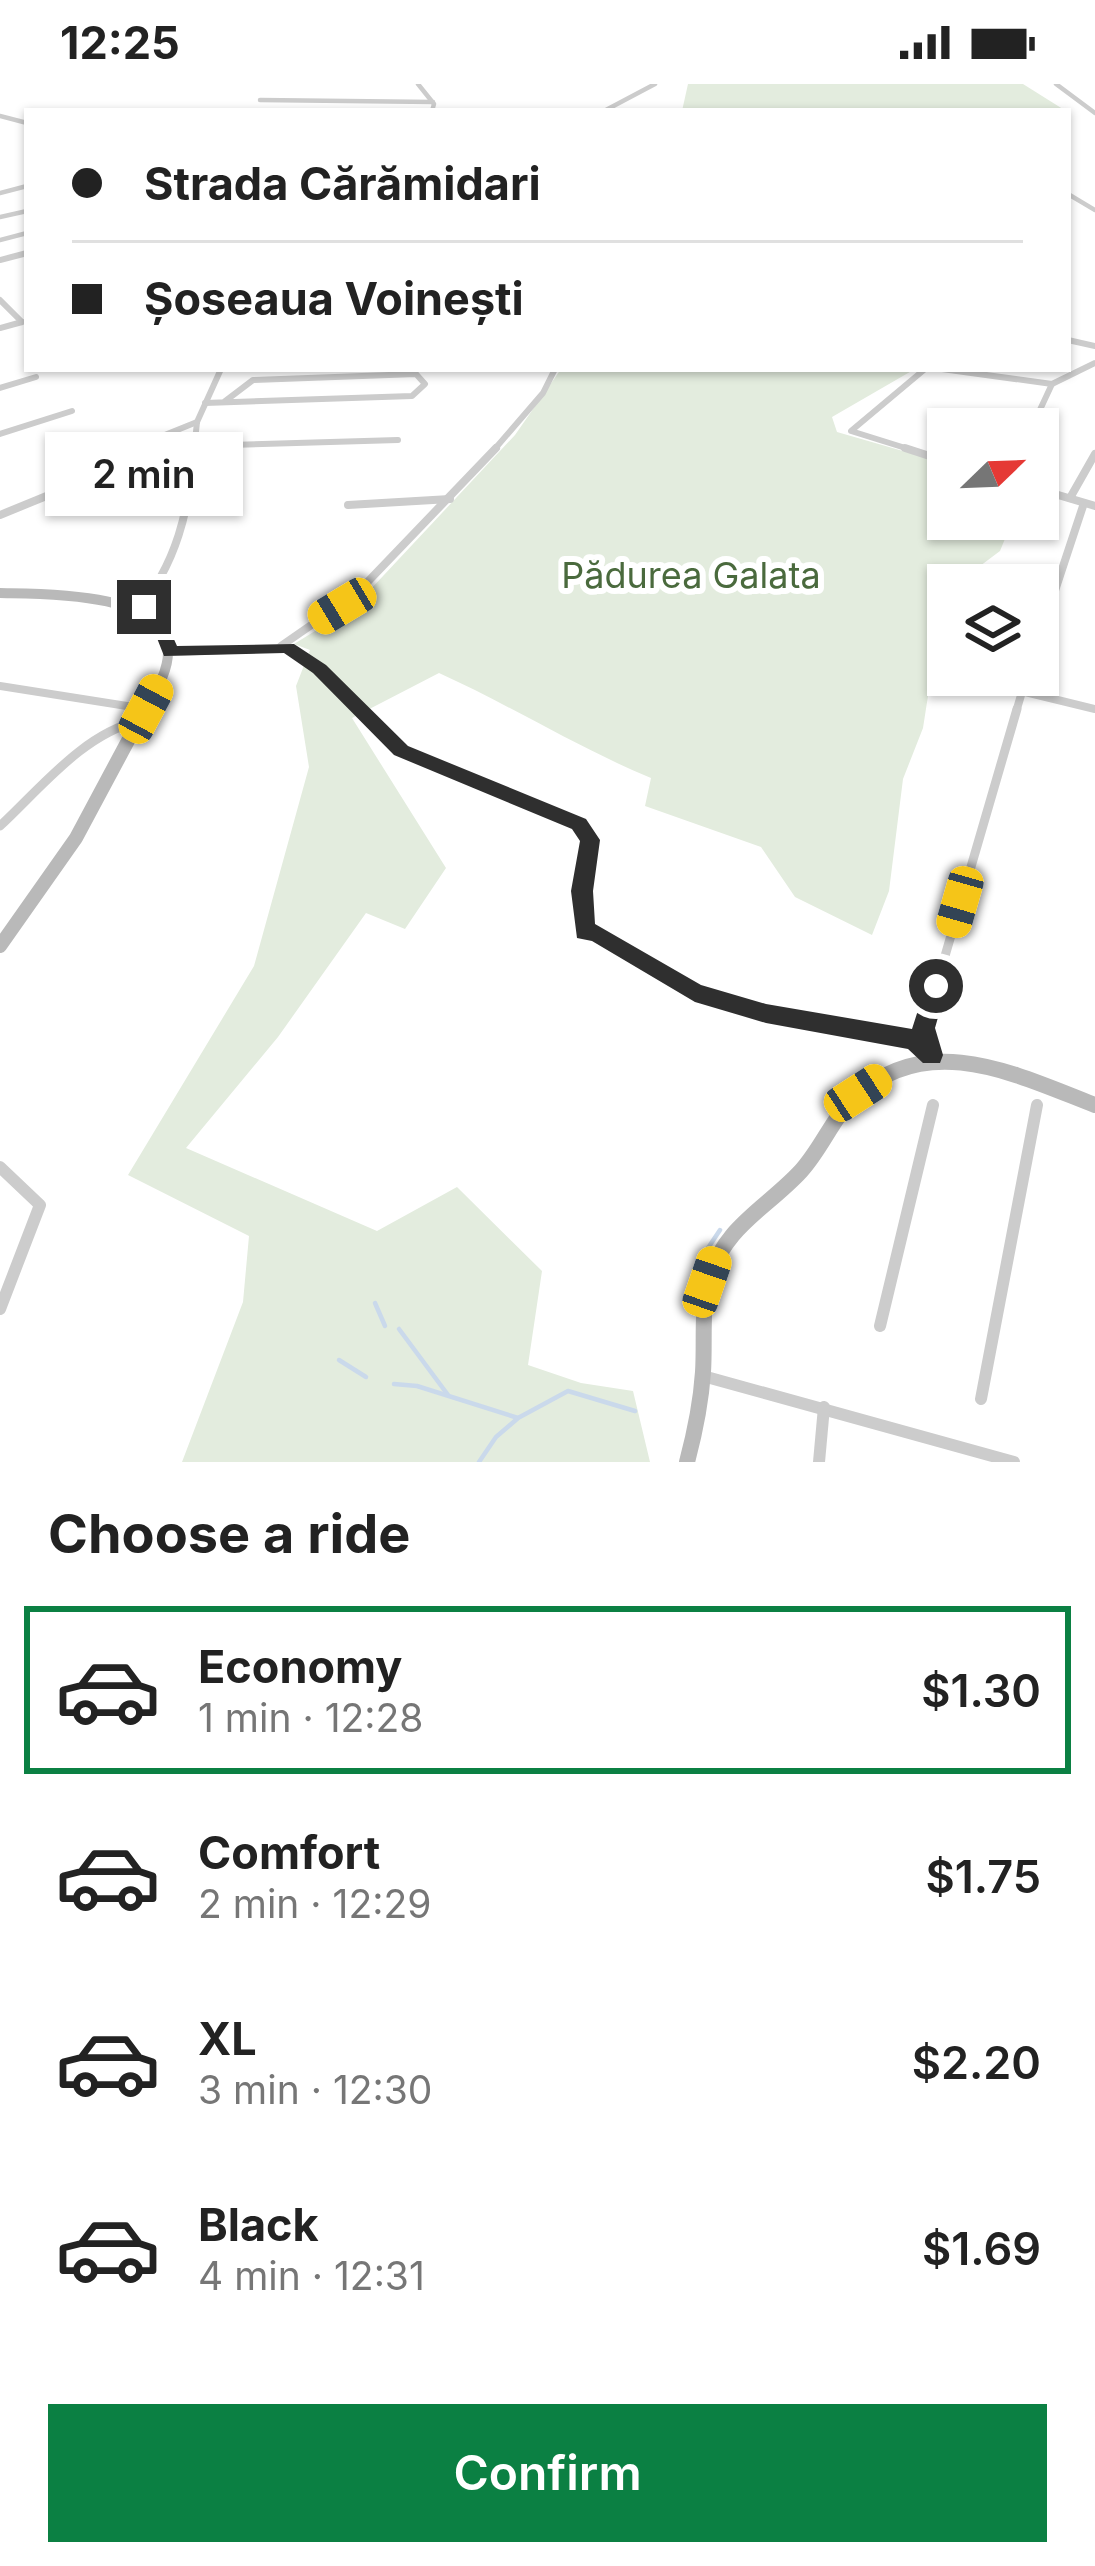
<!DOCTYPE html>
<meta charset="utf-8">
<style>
:root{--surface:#fff;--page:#f2f2f2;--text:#222;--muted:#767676;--line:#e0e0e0;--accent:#0b8043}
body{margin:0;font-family:Inter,sans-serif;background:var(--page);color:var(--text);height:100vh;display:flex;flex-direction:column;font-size:45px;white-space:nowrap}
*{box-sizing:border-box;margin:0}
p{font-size:39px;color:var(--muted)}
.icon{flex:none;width:66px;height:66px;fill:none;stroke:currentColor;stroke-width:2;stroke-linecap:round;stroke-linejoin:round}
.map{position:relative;height:1378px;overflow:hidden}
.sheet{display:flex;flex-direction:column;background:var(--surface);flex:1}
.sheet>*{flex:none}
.hud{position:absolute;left:24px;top:24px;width:1047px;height:264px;border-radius:0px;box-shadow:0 3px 9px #0004;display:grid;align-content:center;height:264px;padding:0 48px;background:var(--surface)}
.needle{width:78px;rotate:67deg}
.buttons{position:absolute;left:927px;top:324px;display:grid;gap:24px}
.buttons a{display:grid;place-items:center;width:132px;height:132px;border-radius:0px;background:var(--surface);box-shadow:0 3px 9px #0004;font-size:60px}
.end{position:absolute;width:54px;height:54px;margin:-27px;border:15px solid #2f2f2f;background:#fff;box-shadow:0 0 0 6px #fff}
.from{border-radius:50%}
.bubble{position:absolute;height:84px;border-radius:0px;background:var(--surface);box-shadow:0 3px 9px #0004;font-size:39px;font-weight:600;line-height:84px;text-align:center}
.car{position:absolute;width:36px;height:72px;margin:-36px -18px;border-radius:15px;box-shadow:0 0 9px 3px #0007;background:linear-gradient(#f5c518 24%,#345 0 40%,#f5c518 0 76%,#345 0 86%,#f5c518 0)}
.hud b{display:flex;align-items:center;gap:42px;height:114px;font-size:45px}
.hud b+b{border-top:3px solid var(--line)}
.hud i{width:30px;height:30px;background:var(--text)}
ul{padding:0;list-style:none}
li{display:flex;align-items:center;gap:36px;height:168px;margin:0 24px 18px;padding:0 24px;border:6px solid transparent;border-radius:0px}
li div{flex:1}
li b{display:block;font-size:45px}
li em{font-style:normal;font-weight:600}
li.on{border-color:var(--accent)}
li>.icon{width:108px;height:108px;stroke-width:1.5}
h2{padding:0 48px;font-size:54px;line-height:144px}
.primary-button{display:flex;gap:24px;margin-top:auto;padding:24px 48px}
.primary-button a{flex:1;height:138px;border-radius:0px;background:var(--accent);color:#fff;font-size:48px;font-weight:600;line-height:138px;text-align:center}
.status{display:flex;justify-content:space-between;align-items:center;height:84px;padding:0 60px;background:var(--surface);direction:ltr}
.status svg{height:33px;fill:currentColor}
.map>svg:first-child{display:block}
</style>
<div class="status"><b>12:25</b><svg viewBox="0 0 49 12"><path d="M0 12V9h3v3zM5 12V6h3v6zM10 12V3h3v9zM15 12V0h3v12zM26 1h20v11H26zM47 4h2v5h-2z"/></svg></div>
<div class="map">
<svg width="1095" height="1378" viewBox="0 0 1095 1378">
<rect width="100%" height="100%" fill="#fff"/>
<!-- green -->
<g fill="#e3ecde">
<path d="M688 0H1023L1066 27H682Z"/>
<path d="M561 285H915L832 333 837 348 948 380V435H1013L1000 467 968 491 964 501H948V544L935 567 923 644 903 695 889 807 872 851 795 813 761 763 645 722 651 694C578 664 512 622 439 589L352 634 446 784 405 845 366 829 278 953 186 1064 377 1147 457 1103 542 1187 528 1281 581 1299 633 1307 650 1378H182L243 1218 249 1152 128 1091 254 882 309 683 296 602 310 566 294 560 354 523 515 351Z"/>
</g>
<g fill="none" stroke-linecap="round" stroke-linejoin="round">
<!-- stream -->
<g stroke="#cad9eb" stroke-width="4.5">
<path d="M375 1219 385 1242"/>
<path d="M696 1221 702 1173 720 1146"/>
<path d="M399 1245 448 1311"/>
<path d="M339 1276 366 1293"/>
<path d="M394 1300 417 1302 518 1334 568 1307 635 1327"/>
<path d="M479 1378 496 1353 517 1335"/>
</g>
<!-- street-far4 -->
<g stroke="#ccc" stroke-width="4.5">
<path d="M418 0 434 20 432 27"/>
<path d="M1056 0 1095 29"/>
<path d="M260 16 433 18"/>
<path d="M604 27 655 0"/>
<path d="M0 32 27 39"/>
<path d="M0 109 27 102"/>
<path d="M1068 110 1095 126"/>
<path d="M0 133 27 127"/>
<path d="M0 156 27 149"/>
</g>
<!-- street-far3 -->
<g stroke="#ccc" stroke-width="6">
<path d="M0 176 27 169"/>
<path d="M0 216 22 238"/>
<path d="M0 244 22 238"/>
<path d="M1068 256 1095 262"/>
<path d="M942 285 1052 300"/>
<path d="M0 304 36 293"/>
<path d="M205 319 412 312 425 300 416 290 253 296 224 318"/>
<path d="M1031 345 1052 300 1095 279"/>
<path d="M0 350 72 327"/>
<path d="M194 362 398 356"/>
<path d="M125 367 197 338"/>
<path d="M194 367 197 338 221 285"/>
<path d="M493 367 543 309 555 285"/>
<path d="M915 367 851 347 925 285"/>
</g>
<!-- street-far2 -->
<g stroke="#ccc" stroke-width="8">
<path d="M905 364 948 378"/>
<path d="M114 372 133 364"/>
<path d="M1038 405 1095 422"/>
<path d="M1070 414 1095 370"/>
<path d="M348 421 450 415"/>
<path d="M0 431 115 384"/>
<path d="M136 527C177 482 189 424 195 364"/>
<path d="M1038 558 1084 419"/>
<path d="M281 562 356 510 496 364"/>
<path d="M170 568 288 564 319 585 362 628"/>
<path d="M0 602 146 625"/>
<path d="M1021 607 1095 625"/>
<path d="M1016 628 1027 591"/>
</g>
<!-- street-far1 -->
<g stroke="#ccc" stroke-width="9">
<path d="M359 625 401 667 579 740 590 756 582 807 584 848H595L695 909 727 921 917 959"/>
<path d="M0 742C40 705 84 649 139 637"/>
<path d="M927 959 924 944 1017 625"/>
</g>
<!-- street -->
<g stroke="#ccc" stroke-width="12">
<path d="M913 956 931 971"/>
<path d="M927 956 929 966"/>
<path d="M0 1083 40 1121 0 1225"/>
<path d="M880 1242 933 1021"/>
<path d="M703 1292 1014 1378"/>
<path d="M981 1315 1037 1021"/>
<path d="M819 1378 824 1323"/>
</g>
<!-- secondary-far2 -->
<path stroke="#b9b9b9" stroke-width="10" d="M0 509C41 510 166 507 168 566 169 588 154 610 144 628"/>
<!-- secondary-far1 -->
<path stroke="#b9b9b9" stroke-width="14" d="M0 862 76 754 145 625"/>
<!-- secondary -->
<path stroke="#b9b9b9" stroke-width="16" d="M687 1378C695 1348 701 1318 703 1288 705 1257 701 1226 709 1196 723 1143 767 1124 801 1087 822 1064 833 1033 855 1013 928 945 1017 991 1095 1021"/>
</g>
<!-- route -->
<path fill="#2f2f2f" d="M144 518 152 523 148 528 168 542 177 562 294 560 326 581 408 662 586 735 600 756 593 807 595 840 701 901 766 920 912 945 928 895H944L947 902 935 944 943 971 940 979H923L908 965 766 939 695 918 592 857 577 854 571 807 580 757 572 745 394 671 313 589 284 569 164 572 155 549 128 527Z"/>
<g text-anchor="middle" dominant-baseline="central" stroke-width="12" stroke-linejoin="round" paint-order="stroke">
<!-- park labels -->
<g font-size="36" fill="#4a6a3d" stroke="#fff">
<text x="691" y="491">Pădurea Galata</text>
</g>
</g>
</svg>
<div class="buttons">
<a><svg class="needle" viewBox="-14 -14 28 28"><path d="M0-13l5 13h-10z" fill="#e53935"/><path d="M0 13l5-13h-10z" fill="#767676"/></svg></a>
<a><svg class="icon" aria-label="layers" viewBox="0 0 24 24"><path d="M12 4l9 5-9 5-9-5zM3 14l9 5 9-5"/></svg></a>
</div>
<i class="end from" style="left:936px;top:902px"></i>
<i class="end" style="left:144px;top:523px"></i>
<div class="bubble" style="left:45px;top:348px;width:198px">2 min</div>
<i class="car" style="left:342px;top:522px;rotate:239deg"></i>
<i class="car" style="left:146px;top:625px;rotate:28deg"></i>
<i class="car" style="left:960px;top:818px;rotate:196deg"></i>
<i class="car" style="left:858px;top:1009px;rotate:57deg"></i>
<i class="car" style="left:707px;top:1198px;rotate:19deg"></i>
<div class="hud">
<b><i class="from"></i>Strada Cărămidari</b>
<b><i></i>Șoseaua Voinești</b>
</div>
</div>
<section class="sheet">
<h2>Choose a ride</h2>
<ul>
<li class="on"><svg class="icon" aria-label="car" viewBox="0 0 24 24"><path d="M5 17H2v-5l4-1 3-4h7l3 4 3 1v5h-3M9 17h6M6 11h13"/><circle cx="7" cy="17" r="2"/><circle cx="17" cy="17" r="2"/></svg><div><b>Economy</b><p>1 min · 12:28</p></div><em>$1.30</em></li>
<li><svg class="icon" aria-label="car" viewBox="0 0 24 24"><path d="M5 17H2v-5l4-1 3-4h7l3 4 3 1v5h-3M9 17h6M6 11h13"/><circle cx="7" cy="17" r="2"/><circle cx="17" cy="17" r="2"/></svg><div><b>Comfort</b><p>2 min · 12:29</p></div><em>$1.75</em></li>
<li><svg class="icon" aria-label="car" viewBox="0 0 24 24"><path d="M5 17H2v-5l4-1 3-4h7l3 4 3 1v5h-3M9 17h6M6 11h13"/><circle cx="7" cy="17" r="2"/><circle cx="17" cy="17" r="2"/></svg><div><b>XL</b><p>3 min · 12:30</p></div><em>$2.20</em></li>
<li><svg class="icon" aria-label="car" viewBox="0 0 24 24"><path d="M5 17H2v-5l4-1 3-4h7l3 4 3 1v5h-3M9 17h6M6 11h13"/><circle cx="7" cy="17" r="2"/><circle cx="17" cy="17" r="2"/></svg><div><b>Black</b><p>4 min · 12:31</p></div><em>$1.69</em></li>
</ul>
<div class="primary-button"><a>Confirm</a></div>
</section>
